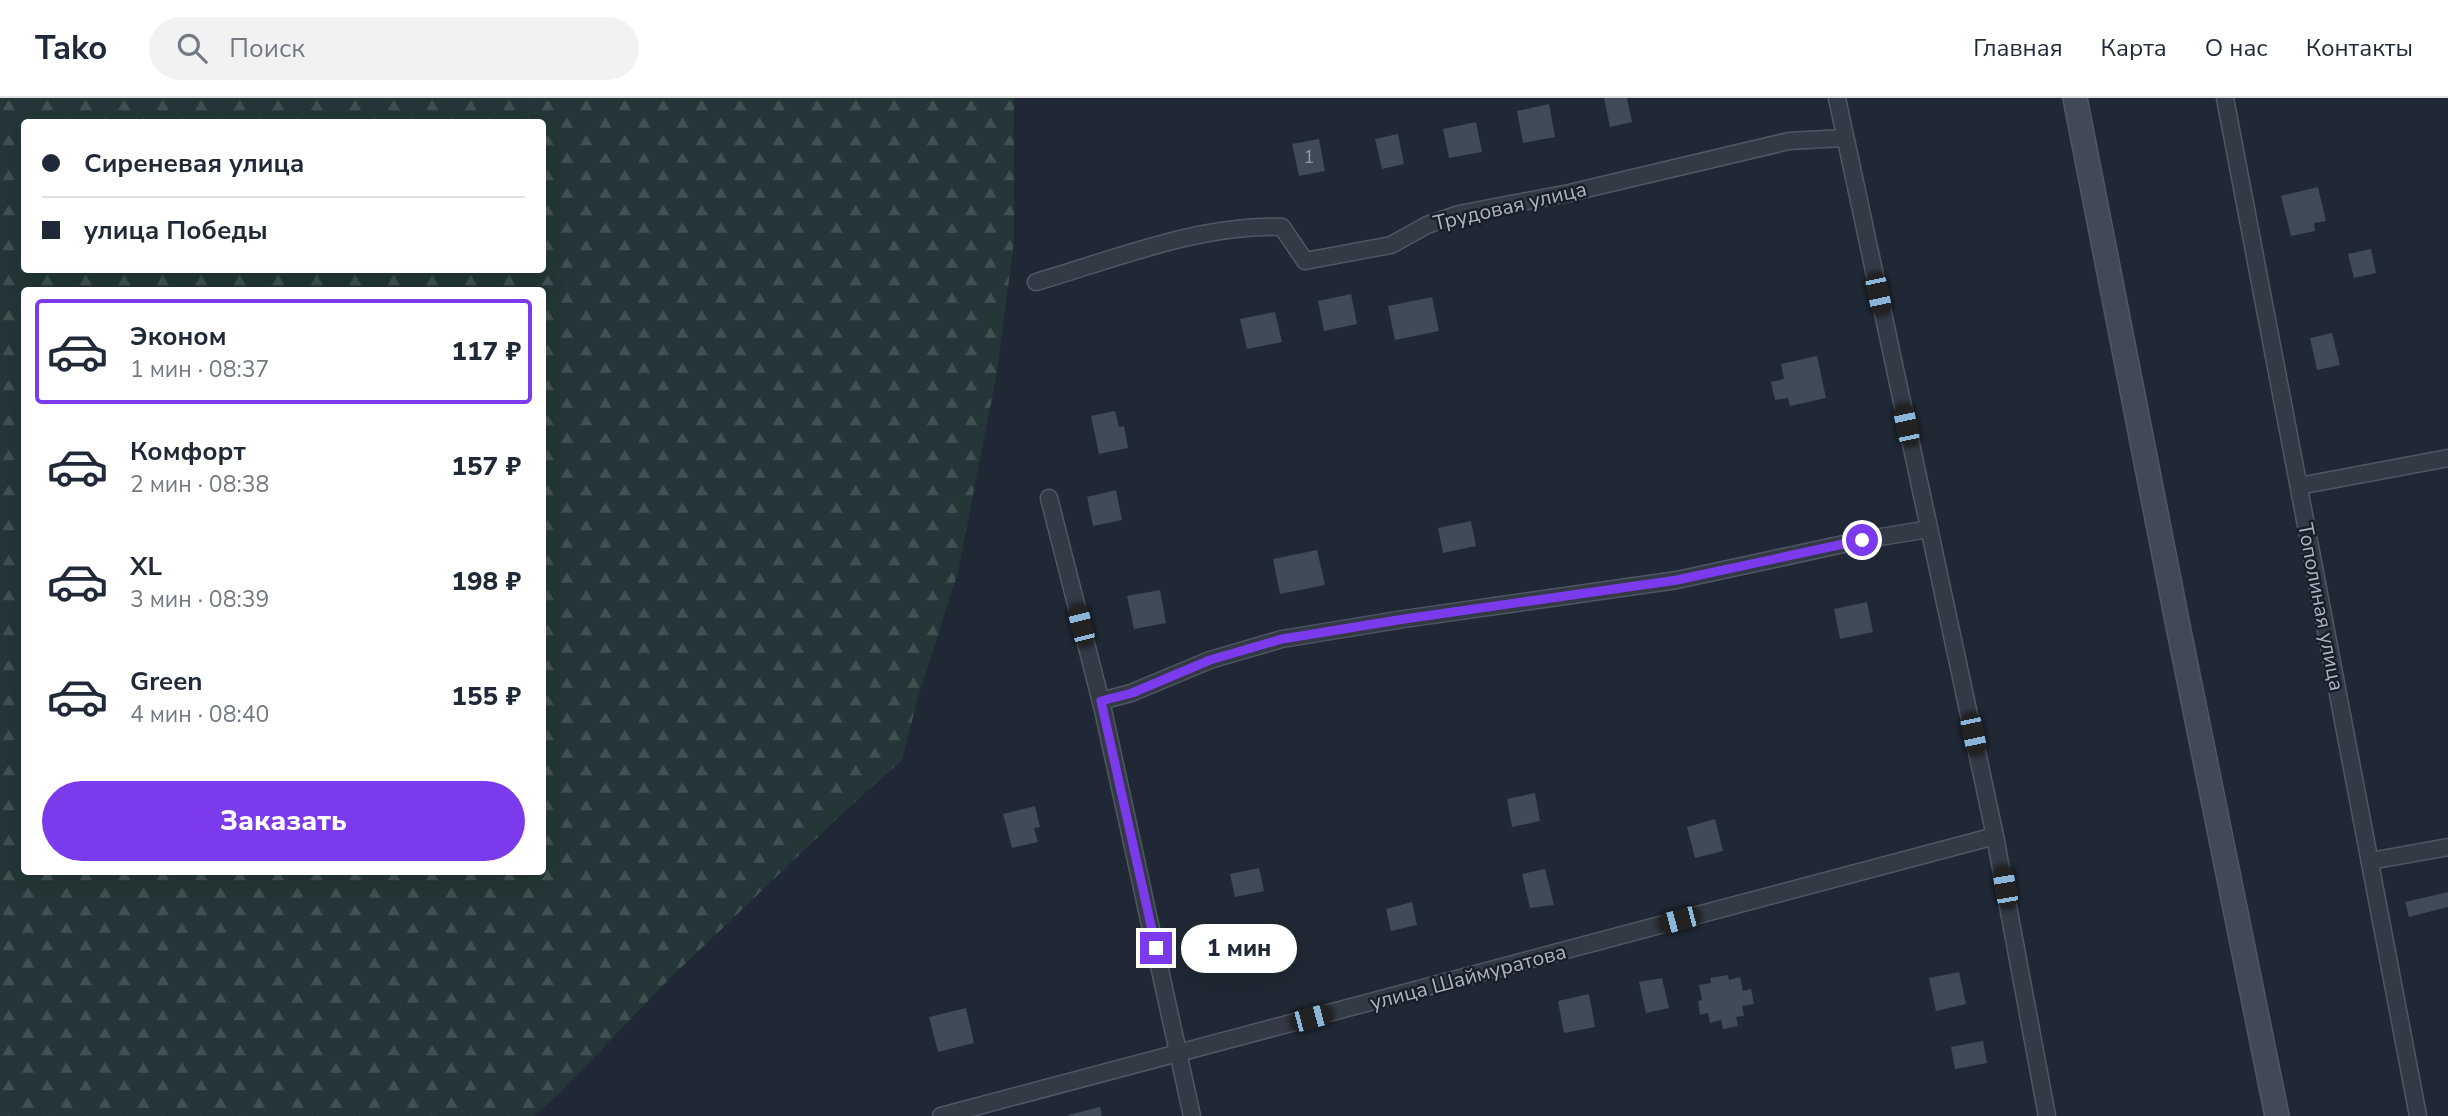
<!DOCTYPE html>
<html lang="ru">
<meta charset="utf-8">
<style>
:root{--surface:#fff;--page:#f2f2f3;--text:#1f2937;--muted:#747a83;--line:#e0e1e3;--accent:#7c3aed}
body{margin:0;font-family:"Nunito Sans",sans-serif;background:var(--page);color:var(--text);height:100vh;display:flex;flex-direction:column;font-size:26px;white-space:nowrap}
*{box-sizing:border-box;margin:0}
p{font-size:23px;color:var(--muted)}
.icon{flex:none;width:38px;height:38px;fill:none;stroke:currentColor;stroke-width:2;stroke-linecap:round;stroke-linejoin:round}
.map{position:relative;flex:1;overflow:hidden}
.drawer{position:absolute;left:21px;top:189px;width:525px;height:588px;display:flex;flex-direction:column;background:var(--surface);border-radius:7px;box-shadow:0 7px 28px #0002}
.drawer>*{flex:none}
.banner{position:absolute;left:21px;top:21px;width:525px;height:154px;border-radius:7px;box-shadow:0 7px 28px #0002;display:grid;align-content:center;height:154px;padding:0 21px;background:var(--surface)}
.end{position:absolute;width:32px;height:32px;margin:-16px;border:9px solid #7c3aed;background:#fff;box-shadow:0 0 0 4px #fff}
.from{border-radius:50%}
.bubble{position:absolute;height:49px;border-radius:24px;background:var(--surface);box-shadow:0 7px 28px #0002;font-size:23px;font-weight:800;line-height:49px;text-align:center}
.car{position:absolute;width:21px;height:42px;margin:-21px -10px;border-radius:9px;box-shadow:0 0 5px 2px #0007;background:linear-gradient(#222 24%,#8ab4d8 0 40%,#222 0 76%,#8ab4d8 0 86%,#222 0)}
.banner b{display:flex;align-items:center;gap:24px;height:66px;font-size:26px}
.banner b+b{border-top:2px solid var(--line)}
.banner i{width:18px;height:18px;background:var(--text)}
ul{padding:12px 0 0;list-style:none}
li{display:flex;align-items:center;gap:21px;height:105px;margin:0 14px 10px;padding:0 7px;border:4px solid transparent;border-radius:7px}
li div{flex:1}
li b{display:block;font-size:26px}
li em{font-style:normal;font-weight:800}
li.on{border-color:var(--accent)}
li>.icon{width:63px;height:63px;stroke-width:1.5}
.action{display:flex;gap:14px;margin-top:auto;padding:14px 21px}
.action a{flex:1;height:80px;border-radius:42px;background:var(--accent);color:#fff;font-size:28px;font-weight:800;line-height:80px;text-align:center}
header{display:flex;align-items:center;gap:42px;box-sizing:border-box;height:98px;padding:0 35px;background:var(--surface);border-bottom:2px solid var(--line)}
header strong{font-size:33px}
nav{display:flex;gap:38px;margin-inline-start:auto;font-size:24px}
.search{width:490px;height:63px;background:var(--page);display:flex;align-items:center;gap:18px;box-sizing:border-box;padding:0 24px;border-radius:38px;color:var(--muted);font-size:26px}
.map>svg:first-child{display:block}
</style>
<header>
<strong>Tako</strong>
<div class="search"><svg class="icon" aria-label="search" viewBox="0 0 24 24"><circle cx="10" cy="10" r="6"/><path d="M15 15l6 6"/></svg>Поиск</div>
<nav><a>Главная</a><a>Карта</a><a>О нас</a><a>Контакты</a></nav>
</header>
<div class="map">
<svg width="2448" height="1018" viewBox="0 0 2448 1018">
<defs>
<pattern id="forest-firs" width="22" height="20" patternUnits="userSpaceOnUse" patternTransform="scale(1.75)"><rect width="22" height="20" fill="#243637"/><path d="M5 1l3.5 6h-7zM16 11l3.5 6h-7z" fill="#415152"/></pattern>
</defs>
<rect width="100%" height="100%" fill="#1f2834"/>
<!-- forest -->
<path fill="url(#forest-firs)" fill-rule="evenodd" d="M0 0H1014V143L997 274 958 474 917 603 902 662 843 715 666 884 563 992 534 1018H0ZM24 24H542V172H24ZM24 192H542V774H24Z"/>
<!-- building -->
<g fill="#414a59">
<path d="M1604 0H1627L1632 24 1610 29Z"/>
<path d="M1549 6 1555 39 1523 45 1517 13Z"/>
<path d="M1476 24 1482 54 1449 60 1443 31Z"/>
<path d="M1398 36 1404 66 1382 71 1375 41Z"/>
<path d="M1319 41 1325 73 1299 78 1292 46Z"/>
<path d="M2318 89 2326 123 2314 125 2315 133 2291 138 2281 98Z"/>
<path d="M2371 151 2376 175 2354 180 2348 156Z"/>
<path d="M1351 196 1357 226 1324 233 1318 203Z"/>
<path d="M1432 199 1439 233 1395 242 1388 208Z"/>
<path d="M1275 214 1282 244 1247 251 1240 221Z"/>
<path d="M2332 235 2340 267 2317 272 2310 240Z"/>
<path d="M1817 258 1826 300 1790 308 1788 300 1775 302 1771 284 1784 281 1781 266Z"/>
<path d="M1115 313 1119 329 1124 328 1128 350 1099 356 1091 318Z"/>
<path d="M1116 392 1122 422 1093 428 1087 399Z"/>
<path d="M1471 423 1476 448 1443 455 1438 430Z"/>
<path d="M1317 452 1325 487 1280 496 1273 461Z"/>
<path d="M1160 492 1166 525 1134 531 1127 498Z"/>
<path d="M1867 504 1873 534 1840 541 1834 511Z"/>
<path d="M1535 695 1540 723 1512 729 1507 701Z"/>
<path d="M1035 708 1040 729 1034 730 1038 744 1012 750 1003 716Z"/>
<path d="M1715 721 1723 753 1695 760 1687 729Z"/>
<path d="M1259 770 1264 793 1235 799 1230 776Z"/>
<path d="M1545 771 1554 807 1530 810 1522 776Z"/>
<path d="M2448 794V809L2409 819 2405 804Z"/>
<path d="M1412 804 1417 827 1391 833 1386 811Z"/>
<path d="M1959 874 1966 906 1936 913 1929 880Z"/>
<path d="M1728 877 1729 882 1740 879 1743 893 1751 891 1754 906 1742 908 1744 918 1736 919 1738 928 1723 931 1721 922 1710 925 1708 915 1700 917 1698 903 1702 902 1699 887 1711 885 1710 880Z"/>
<path d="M1662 880 1669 910 1646 915 1639 884Z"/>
<path d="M1589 896 1595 929 1564 935 1558 903Z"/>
<path d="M966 910 974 945 938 954 929 919Z"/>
<path d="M1983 943 1987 965 1955 971 1951 949Z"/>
<path d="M1100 1009 1102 1018H1068V1017Z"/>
</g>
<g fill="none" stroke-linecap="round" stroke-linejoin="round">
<defs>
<g id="street">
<path d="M1837 0 1995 738 2047 1018"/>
<path d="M2225 0 2418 1018"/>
<path d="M1036 184C1115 161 1200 126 1282 129L1305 163 1391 147 1427 127 1459 116 1569 95 1789 43 1844 40"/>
<path d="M2299 388 2448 360"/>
<path d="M1049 400 1103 612 1192 1018"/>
<path d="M1101 603 1131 595 1210 562 1282 541 1404 521 1677 482 1862 442 1929 431"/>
<path d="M2370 763 2448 749"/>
<path d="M941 1018 1995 738"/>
</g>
<path id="secondary" d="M2075 0 2177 523 2277 1018"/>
</defs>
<!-- street casing -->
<use href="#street" stroke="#505763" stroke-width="19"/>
<!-- secondary casing -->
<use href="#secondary" stroke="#505763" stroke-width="26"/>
<!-- street -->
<use href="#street" stroke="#333a45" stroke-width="16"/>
<!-- secondary -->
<use href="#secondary" stroke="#414958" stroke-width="23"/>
</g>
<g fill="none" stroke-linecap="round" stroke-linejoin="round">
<!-- route -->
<path stroke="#7c3aed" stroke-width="9" d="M1156 850 1101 603 1132 595 1210 562 1282 541 1404 521 1677 482 1862 442"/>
</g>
<g text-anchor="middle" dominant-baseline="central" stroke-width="5" stroke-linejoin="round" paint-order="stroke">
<!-- number labels -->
<g font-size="18" fill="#919aa8">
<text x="1309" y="59">1</text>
</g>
<!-- street labels -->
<g font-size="21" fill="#acb4c2" stroke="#181f29">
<text transform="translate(1510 108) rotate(-13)">Трудовая улица</text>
<text transform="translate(2321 509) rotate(79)">Тополиная улица</text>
<text transform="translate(1468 879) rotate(-15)">улица Шаймуратова</text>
</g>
</g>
</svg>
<i class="end from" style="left:1862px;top:442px"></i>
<i class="end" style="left:1156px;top:850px"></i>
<div class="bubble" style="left:1181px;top:826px;width:116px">1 мин</div>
<i class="car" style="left:1878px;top:196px;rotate:168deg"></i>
<i class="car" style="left:1906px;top:327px;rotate:348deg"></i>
<i class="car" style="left:1081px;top:527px;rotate:346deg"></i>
<i class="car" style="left:1973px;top:636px;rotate:168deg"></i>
<i class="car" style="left:2005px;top:789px;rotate:350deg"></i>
<i class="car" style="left:1679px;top:822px;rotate:255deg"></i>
<i class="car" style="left:1311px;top:920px;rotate:75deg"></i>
<div class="banner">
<b><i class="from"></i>Сиреневая улица</b>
<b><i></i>улица Победы</b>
</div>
<section class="drawer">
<ul>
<li class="on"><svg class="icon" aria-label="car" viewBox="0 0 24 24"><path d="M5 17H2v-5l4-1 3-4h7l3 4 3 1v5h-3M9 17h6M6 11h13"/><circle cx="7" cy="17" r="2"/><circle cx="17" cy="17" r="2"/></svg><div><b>Эконом</b><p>1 мин · 08:37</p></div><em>117 ₽</em></li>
<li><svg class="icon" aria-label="car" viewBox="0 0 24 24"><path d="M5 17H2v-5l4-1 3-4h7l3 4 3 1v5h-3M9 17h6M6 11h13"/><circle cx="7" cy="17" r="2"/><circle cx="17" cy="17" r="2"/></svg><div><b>Комфорт</b><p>2 мин · 08:38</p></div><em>157 ₽</em></li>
<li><svg class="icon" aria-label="car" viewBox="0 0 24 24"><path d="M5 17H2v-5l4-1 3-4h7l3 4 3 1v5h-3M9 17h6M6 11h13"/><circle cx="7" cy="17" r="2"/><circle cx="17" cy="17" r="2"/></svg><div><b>XL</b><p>3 мин · 08:39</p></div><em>198 ₽</em></li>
<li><svg class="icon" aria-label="car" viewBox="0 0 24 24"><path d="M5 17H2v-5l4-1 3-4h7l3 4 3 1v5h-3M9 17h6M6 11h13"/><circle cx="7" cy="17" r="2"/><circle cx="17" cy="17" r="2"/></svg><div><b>Green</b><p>4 мин · 08:40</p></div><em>155 ₽</em></li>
</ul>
<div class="action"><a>Заказать</a></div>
</section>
</div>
